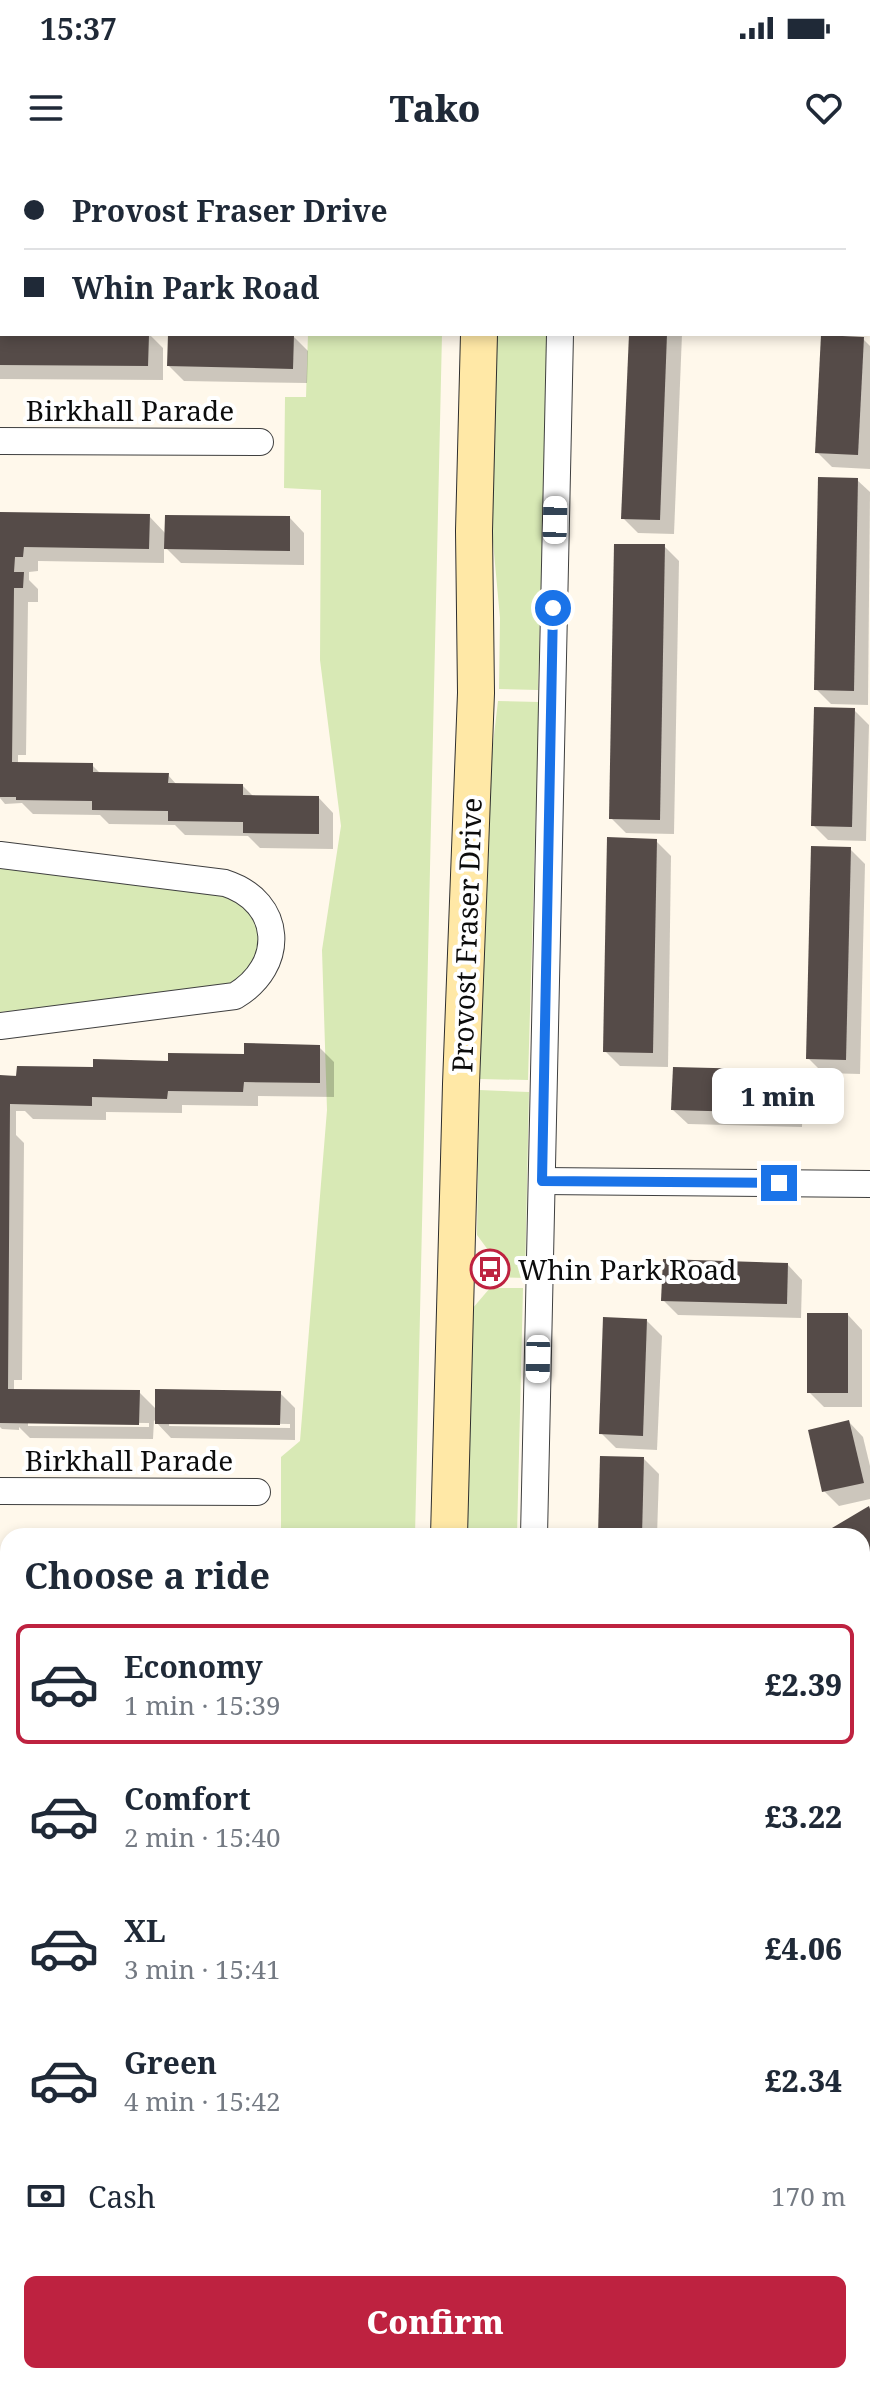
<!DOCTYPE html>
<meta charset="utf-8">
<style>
:root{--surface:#fff;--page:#f6f6f7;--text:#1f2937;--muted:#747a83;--line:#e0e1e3;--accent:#be2240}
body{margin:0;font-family:"Noto Serif",serif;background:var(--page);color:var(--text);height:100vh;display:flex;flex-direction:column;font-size:30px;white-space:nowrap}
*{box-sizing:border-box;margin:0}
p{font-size:26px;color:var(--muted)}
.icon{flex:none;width:44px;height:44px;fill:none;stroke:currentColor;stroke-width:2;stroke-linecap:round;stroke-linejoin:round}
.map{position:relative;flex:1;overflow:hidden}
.drawer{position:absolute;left:0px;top:1368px;width:870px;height:856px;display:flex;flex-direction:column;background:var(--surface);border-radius:24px 24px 0 0;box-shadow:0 4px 12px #0003}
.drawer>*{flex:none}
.hud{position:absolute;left:0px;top:0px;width:870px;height:176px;box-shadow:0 4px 12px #0003;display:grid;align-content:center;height:176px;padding:0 24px;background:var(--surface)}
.end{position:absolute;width:36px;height:36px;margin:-18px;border:10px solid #1a73e8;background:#fff;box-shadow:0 0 0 4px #fff}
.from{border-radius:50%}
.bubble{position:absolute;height:56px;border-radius:12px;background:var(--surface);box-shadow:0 4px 12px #0003;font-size:26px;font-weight:800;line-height:56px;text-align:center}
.car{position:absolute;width:24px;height:48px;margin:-24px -12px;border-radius:10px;box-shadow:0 0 6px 2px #0007;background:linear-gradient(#fff 24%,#345 0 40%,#fff 0 76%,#345 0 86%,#fff 0)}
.hud b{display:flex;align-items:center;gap:28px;height:76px;font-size:30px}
.hud b+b{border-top:2px solid var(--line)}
.hud i{width:20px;height:20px;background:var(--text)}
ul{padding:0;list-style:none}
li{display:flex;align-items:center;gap:24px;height:120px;margin:0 16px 12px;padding:0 8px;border:4px solid transparent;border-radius:12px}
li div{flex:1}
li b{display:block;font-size:30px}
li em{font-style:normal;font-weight:800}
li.current{border-color:var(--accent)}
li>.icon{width:72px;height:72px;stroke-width:1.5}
h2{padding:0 24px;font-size:36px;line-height:96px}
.pay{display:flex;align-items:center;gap:20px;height:88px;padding:0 24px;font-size:30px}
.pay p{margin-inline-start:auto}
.primary-button{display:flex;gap:16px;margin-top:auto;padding:16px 24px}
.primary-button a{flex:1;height:92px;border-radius:12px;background:var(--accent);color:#fff;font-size:32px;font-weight:800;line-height:92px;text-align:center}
.status{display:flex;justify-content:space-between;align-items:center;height:56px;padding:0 40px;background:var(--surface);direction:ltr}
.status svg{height:22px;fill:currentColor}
header{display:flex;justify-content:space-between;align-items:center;height:104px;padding:0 24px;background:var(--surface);font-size:36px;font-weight:800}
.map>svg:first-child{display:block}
</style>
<div class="status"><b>15:37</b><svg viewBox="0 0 49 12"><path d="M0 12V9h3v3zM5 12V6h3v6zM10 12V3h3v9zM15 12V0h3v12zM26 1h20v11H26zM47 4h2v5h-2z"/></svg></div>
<header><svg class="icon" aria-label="menu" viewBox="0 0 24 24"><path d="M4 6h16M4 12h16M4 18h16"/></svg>Tako<svg class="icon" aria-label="heart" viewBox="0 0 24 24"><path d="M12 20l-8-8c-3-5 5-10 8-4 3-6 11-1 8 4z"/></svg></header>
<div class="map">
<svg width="870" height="2224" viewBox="0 0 870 2224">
<rect width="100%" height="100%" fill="#fff8eb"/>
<!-- grass -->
<g fill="#d8e9b5">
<path d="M308 174H442L415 1376H281V1297L300 1281 327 950 322 790 341 666 320 500 321 330 284 328 285 237H306Z"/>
<path d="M495 174H548L538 530 499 529 500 458 491 360Z"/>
<path d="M498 541 539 542 528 920 480 919 485 652Z"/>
<path d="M0 707 225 734C276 761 270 810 216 829L0 852Z"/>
<path d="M479 930 529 932 525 1118 491 1117V1094L477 1075Z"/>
<path d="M490 1128H523L517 1376H466L472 1149Z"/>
<path d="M0 1733 8 1734V1847L0 1848Z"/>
<path d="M273 2216H396L395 2224H274Z"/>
</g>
<!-- shadow -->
<g fill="#0003" fill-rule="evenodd">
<path d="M0 0H31L2 2V174H149L163 188V220L0 219Z"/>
<path d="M631 0H694L631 2Z"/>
<path d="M870 18V64L868 62Z"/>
<path d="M868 80H870V160L868 159Z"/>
<path d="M170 174 293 176 308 191 307 223 184 221 169 206Z"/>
<path d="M631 174H682L674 374 638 373 623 358Z"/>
<path d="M863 179 870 186V309L832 307 817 292Z"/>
<path d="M857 320 870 332 868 545 831 544 816 529Z"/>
<path d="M0 354 149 356 166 374 290 358 304 373V405L181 403 164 386V403L38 401V411L29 412V420L38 429V442H28L26 595H18V603L92 605 101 614 168 615 177 625 243 626 254 637 319 638 333 653V689L260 688 248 676 185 675 175 665 109 664 100 655 33 654 22 643 5 644 0 638Z"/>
<path d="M664 386 679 401 674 674 626 673 611 658Z"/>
<path d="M854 550 869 565 866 681 828 680 813 665Z"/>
<path d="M656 681 671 696 668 907 620 906 605 891Z"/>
<path d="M850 689 865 704 860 914 823 913 808 898Z"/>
<path d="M319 887 334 902V937L258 936V946L182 945V953L106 952V960L33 959 25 951H16V975L24 983 22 1220H14V1231L139 1232 157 1250 280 1233 295 1248V1280L171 1278 154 1260 153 1279 30 1278 19 1267V1270L2 1269 0 1267V917L246 896ZM28 1262 149 1263V1267L28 1266ZM169 1262 290 1264V1268L169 1266Z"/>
<path d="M788 912 803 927 802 967 688 964 673 950Z"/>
<path d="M788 1105 802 1120 801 1158 678 1155 663 1140Z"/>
<path d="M848 1155 862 1170V1247H824L809 1232Z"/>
<path d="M647 1161 662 1176 657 1290 616 1288 601 1273Z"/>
<path d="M849 1262 863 1277 870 1306V1339L839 1346 824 1331Z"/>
<path d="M644 1299 659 1314 657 1376H600Z"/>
<path d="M0 1411H8V1662L0 1663Z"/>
<path d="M862 1758 870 1759V1813H862Z"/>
<path d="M862 1929H870V1979L862 1978Z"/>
<path d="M0 1936 8 1937V2190L0 2191Z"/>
<path d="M594 2216H645V2219L760 2224H601Z"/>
</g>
<!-- building -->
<g fill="#554b48">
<path d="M0 174H149L148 206 0 205Z"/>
<path d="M168 174H294L293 209 167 206Z"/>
<path d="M629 174H667L660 360 621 359Z"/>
<path d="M821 175 864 177 858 295 815 293Z"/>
<path d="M818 317 858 318 854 531 814 530Z"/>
<path d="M0 352 150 354 149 389 24 387 23 397H15L14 412H24L23 428H14L12 602 93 603V612L169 613 168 623 243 624V635L319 636V674L243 673V662L168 661V651L92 650V641L16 640V637H0Z"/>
<path d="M165 355 290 356V391L164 389Z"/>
<path d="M614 384H665L660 660 609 659Z"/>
<path d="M814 547 855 548 852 667 811 666Z"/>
<path d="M607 677 657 679 653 893 603 892Z"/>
<path d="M811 686 851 687 846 900 806 899Z"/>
<path d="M244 883 320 885V923L244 922 243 932 168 931 167 939 92 937V946L10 944 8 1229 140 1230 139 1265 0 1263V915L16 916 17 906 93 907V899L168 901V893L244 894Z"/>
<path d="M673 907 789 910 788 953 671 950Z"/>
<path d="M663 1099 788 1103 787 1144 661 1141Z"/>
<rect x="807" y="1153" width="41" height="80"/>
<path d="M603 1157 647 1159 643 1276 599 1274Z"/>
<path d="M155 1229 281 1231 280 1265 155 1264Z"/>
<path d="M849 1260 864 1323 822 1332 808 1270Z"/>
<path d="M600 1296 644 1297 642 1376H598Z"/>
<path d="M869 1346 870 1349V1433L862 1419V1376H836L832 1368Z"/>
<path d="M0 1409H8L5 1622H8V1655L0 1656Z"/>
<rect x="862" y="1756" width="8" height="43"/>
<rect x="862" y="1927" width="8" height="38"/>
<path d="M0 1934 8 1935V1971H6L4 1991 3 2152H8V2184H0Z"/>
<path d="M641 2217 759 2221V2224H641Z"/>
<rect x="778" y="2218" width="92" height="6"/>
</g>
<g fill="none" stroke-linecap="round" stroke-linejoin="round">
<defs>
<g id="street">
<path d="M564 2V0"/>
<path d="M0 281 260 282"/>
<path d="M0 695 225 723C284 742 286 806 235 836L0 866"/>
<path d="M542 1021 870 1024"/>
<path d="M0 1331 257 1332"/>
<path d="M534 1376 560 174"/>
<path d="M0 1719 8 1720"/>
<path d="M862 1860 870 1859"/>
<path d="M0 1861 8 1860"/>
<path d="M516 2224V2216"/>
</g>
<g id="secondary">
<path d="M482 2V0"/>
<path d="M449 1376 461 924 476 533 474 371 479 174"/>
<path d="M431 2224V2216"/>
</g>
</defs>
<!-- street casing -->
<use href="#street" stroke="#3f3f3f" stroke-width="28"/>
<!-- secondary casing -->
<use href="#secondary" stroke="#2e2e2e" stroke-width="38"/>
<!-- street -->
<use href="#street" stroke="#fff" stroke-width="26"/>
<!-- secondary -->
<use href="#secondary" stroke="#ffe8a6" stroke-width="36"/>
</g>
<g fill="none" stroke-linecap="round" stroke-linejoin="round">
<!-- route -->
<path stroke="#1a73e8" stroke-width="10" d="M553 448 542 1021 779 1023"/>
</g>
<!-- icons -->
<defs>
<symbol id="bus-ring" viewBox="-11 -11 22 22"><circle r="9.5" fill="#fff" stroke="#be2240" stroke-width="1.5"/><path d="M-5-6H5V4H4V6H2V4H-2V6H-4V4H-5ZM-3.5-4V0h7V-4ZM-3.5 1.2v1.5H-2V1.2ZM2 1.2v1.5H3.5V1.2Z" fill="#be2240"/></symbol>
</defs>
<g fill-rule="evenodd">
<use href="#bus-ring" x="468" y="1087" width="44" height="44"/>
</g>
<g text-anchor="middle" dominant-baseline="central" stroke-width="8" stroke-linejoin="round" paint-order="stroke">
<!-- street labels -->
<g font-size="28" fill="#0c0c0c" stroke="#fff">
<text x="130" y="250">Birkhall Parade</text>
<text transform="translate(466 775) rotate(-88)">Provost Fraser Drive</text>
<text x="129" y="1300">Birkhall Parade</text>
</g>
<!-- poi labels -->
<g font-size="28" fill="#0c0c0c" stroke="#fff" text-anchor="start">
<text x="518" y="1109">Whin Park Road</text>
</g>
</g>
</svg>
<i class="end from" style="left:553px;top:448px"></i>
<i class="end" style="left:779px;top:1023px"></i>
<div class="bubble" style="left:712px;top:908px;width:132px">1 min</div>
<i class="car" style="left:555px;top:360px;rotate:1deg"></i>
<i class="car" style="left:538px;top:1199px;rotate:181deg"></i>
<div class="hud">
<b><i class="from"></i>Provost Fraser Drive</b>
<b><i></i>Whin Park Road</b>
</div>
<section class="drawer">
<h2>Choose a ride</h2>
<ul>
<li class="current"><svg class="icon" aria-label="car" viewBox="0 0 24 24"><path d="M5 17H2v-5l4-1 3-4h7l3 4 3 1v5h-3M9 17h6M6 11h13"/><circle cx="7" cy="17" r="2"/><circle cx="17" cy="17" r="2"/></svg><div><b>Economy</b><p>1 min · 15:39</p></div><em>£2.39</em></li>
<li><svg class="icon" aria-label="car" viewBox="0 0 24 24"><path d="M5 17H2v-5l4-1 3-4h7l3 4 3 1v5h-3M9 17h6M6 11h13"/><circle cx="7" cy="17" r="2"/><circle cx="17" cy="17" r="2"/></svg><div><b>Comfort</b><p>2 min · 15:40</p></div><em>£3.22</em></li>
<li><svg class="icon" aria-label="car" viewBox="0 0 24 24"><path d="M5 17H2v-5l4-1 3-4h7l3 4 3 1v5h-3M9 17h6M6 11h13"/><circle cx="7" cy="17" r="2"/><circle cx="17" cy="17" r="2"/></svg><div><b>XL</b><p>3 min · 15:41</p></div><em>£4.06</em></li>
<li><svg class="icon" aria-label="car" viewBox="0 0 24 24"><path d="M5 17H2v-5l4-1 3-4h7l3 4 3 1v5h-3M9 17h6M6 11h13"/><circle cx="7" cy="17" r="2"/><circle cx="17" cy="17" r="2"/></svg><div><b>Green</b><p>4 min · 15:42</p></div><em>£2.34</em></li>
</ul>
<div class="pay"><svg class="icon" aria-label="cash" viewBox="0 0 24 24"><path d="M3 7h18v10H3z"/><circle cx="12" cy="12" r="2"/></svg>Cash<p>170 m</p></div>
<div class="primary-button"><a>Confirm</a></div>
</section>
</div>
